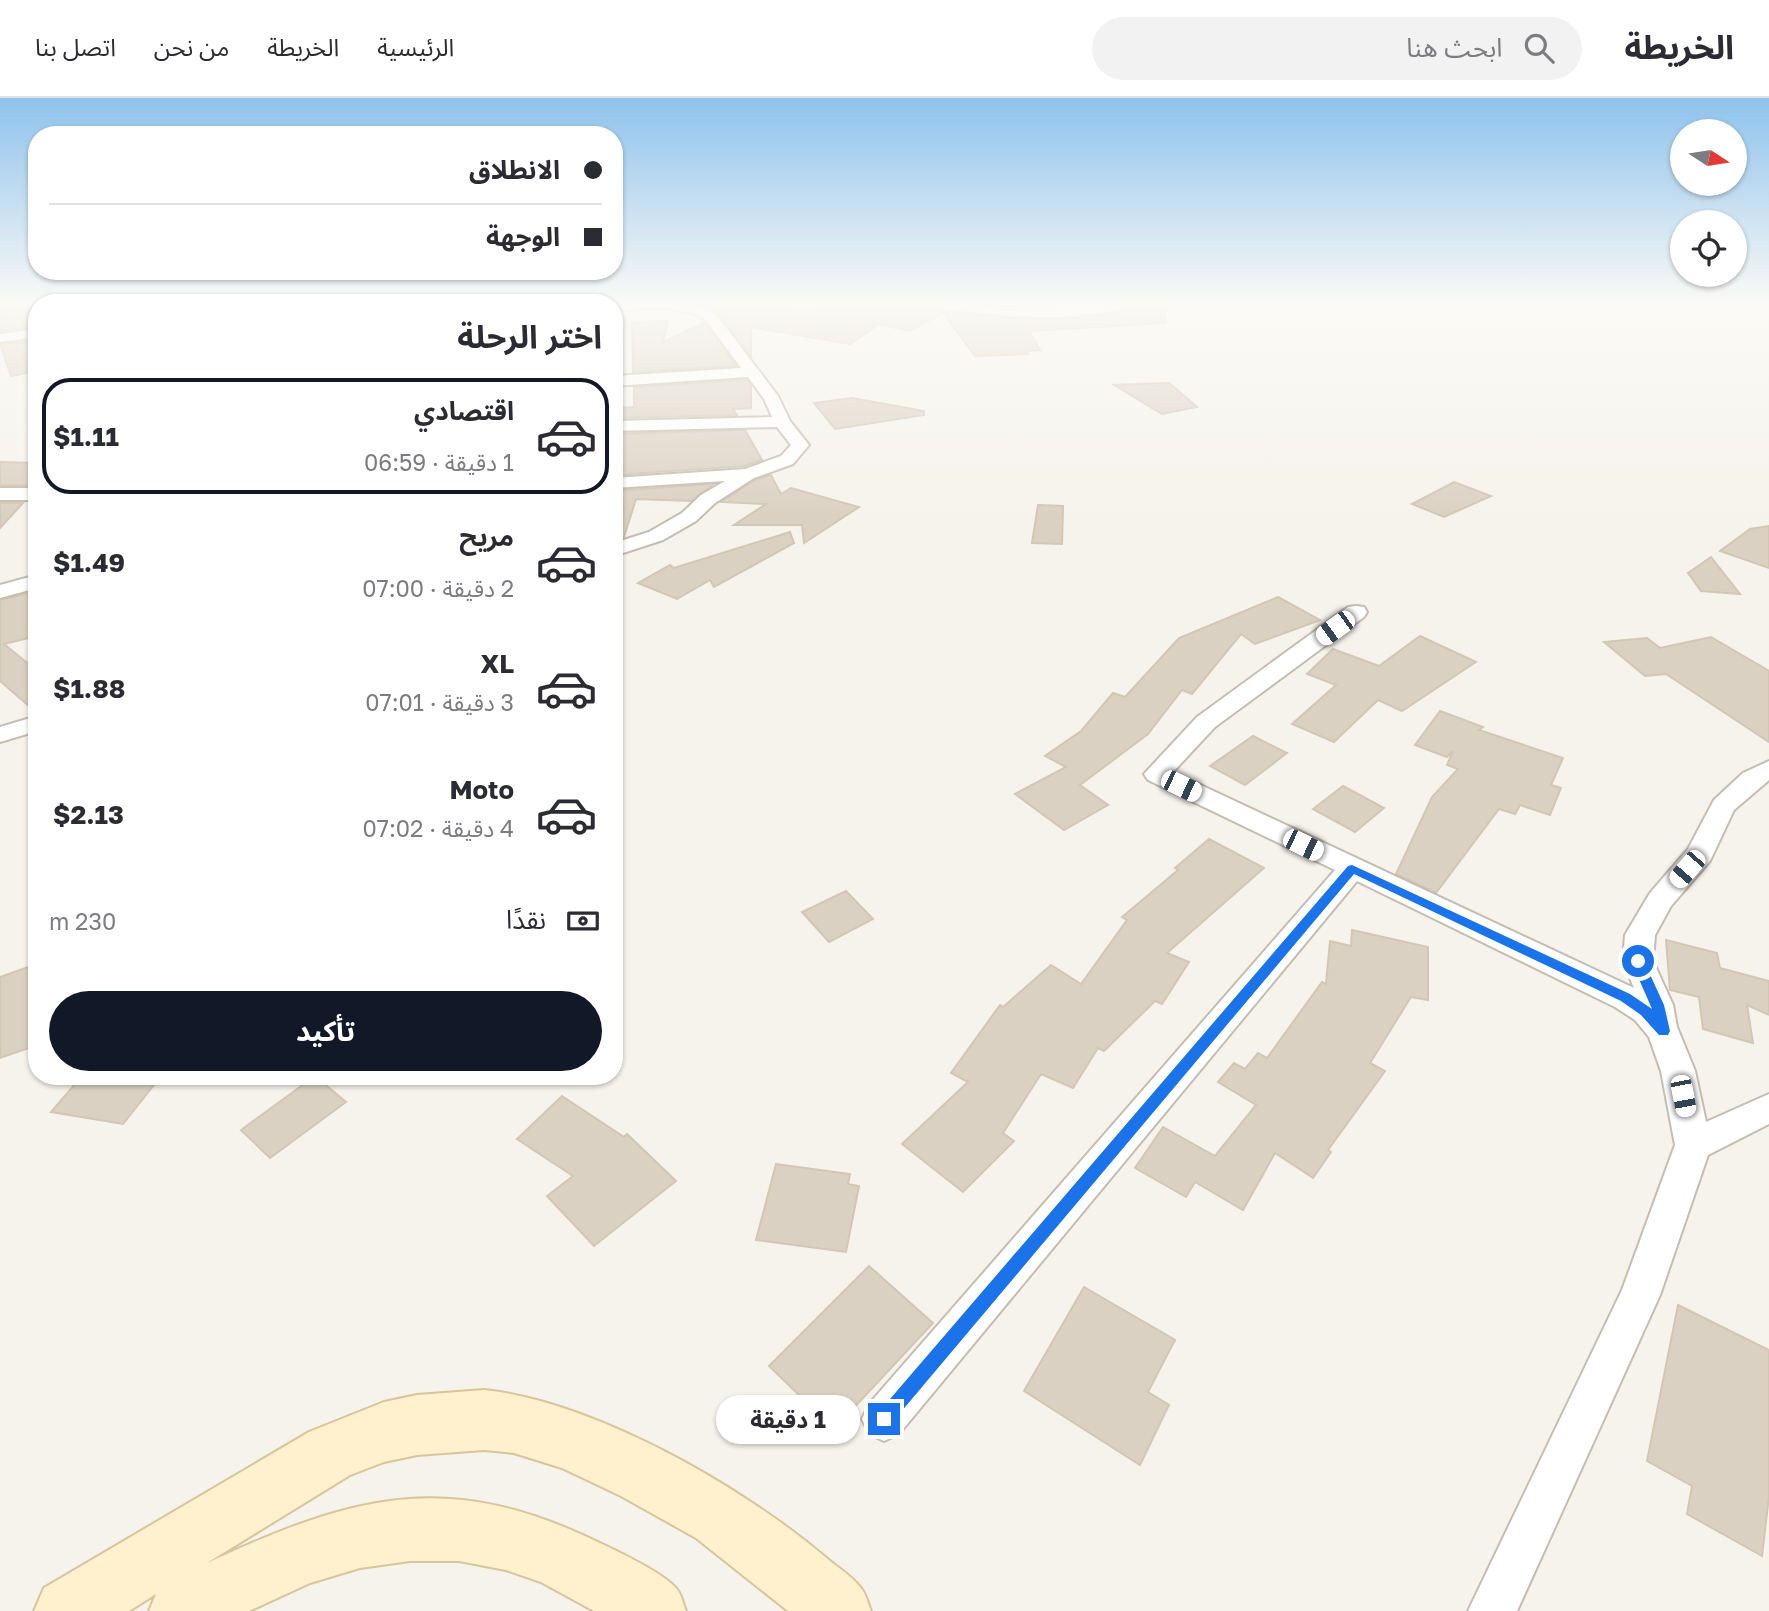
<!DOCTYPE html>
<html lang="ar">
<meta charset="utf-8">
<style>
:root{--surface:#fff;--page:#f2f2f3;--text:#2b2b33;--muted:#7c7c81;--line:#e1e1e2;--accent:#111827}
body{margin:0;font-family:"Golos Text","Noto Sans Arabic",sans-serif;background:var(--page);color:var(--text);direction:rtl;height:100vh;display:flex;flex-direction:column;font-size:26px;white-space:nowrap}
*{box-sizing:border-box;margin:0}
p{font-size:23px;color:var(--muted)}
.icon{flex:none;width:38px;height:38px;fill:none;stroke:currentColor;stroke-width:2;stroke-linecap:round;stroke-linejoin:round}
.map{position:relative;flex:1;overflow:hidden;direction:ltr}
.side{position:absolute;left:28px;top:196px;width:595px;height:791px;display:flex;flex-direction:column;background:var(--surface);border-radius:28px;box-shadow:0 2px 5px #0004;direction:rtl}
.side>*{flex:none}
.guide{position:absolute;left:28px;top:28px;width:595px;height:154px;border-radius:28px;box-shadow:0 2px 5px #0004;direction:rtl;display:grid;align-content:center;height:154px;padding:0 21px;background:var(--surface)}
.needle{width:46px;rotate:102deg}
.controls{position:absolute;left:1670px;top:21px;display:grid;gap:14px}
.controls a{display:grid;place-items:center;width:77px;height:77px;border-radius:50%;background:var(--surface);box-shadow:0 2px 5px #0004;font-size:35px}
.end{position:absolute;width:32px;height:32px;margin:-16px;border:9px solid #1a73e8;background:#fff;box-shadow:0 0 0 4px #fff}
.from{border-radius:50%}
.bubble{position:absolute;height:49px;border-radius:24px;background:var(--surface);box-shadow:0 2px 5px #0004;font-size:23px;font-weight:700;line-height:49px;text-align:center;direction:rtl}
.car{position:absolute;width:21px;height:42px;margin:-21px -10px;border-radius:9px;box-shadow:0 0 5px 2px #0007;background:linear-gradient(#fff 24%,#345 0 40%,#fff 0 76%,#345 0 86%,#fff 0)}
.guide b{display:flex;align-items:center;gap:24px;height:66px;font-size:26px}
.guide b+b{border-top:2px solid var(--line)}
.guide i{width:18px;height:18px;background:var(--text)}
ul{padding:0;list-style:none}
li{display:flex;align-items:center;gap:21px;height:116px;margin:0 14px 10px;padding:0 7px;border:4px solid transparent;border-radius:28px}
li div{flex:1}
li b{display:block;font-size:26px}
li em{font-style:normal;font-weight:700}
li.on{border-color:var(--accent)}
li>.icon{width:63px;height:63px;stroke-width:1.5}
h2{padding:0 21px;font-size:32px;line-height:84px}
.pay{display:flex;align-items:center;gap:18px;height:77px;padding:0 21px;font-size:26px}
.pay p{margin-inline-start:auto}
.cta{display:flex;gap:14px;margin-top:auto;padding:14px 21px}
.cta a{flex:1;height:80px;border-radius:42px;background:var(--accent);color:#fff;font-size:28px;font-weight:700;line-height:80px;text-align:center}
header{display:flex;align-items:center;gap:42px;box-sizing:border-box;height:98px;padding:0 35px;background:var(--surface);border-bottom:2px solid var(--line)}
header strong{font-size:33px}
nav{display:flex;gap:38px;margin-inline-start:auto;font-size:24px}
.search{width:490px;height:63px;background:var(--page);display:flex;align-items:center;gap:18px;box-sizing:border-box;padding:0 24px;border-radius:38px;color:var(--muted);font-size:26px}
.map>svg:first-child{display:block}
</style>
<header>
<strong>الخريطة</strong>
<div class="search"><svg class="icon" aria-label="search" viewBox="0 0 24 24"><circle cx="10" cy="10" r="6"/><path d="M15 15l6 6"/></svg>ابحث هنا</div>
<nav><a>الرئيسية</a><a>الخريطة</a><a>من نحن</a><a>اتصل بنا</a></nav>
</header>
<div class="map">
<svg width="1769" height="1513" viewBox="0 0 1769 1513">
<rect width="100%" height="100%" fill="#f6f3ec"/>
<!-- building -->
<g fill="#dbd1c3" stroke="#d3c6b3" stroke-width="2">
<path d="M701 206H770L809 214 821 206H931L940 213 962 216 1057 222 1104 217 1127 212 1131 206H1165L1166 225 1029 233 1040 252 1027 253 1028 256 975 258 943 215 909 233 879 226 850 246 751 229V259L717 213Z"/>
<path d="M0 207H37V228L0 233Z"/>
<path d="M668 223 663 244 704 225 736 268 633 274 632 224Z"/>
<path d="M37 242V273L11 278 0 246Z"/>
<path d="M747 282 751 288V310L733 311 737 317 614 320V310L634 309V289Z"/>
<path d="M1169 285 1197 309 1162 316 1114 287Z"/>
<path d="M852 300 924 313V317L835 331 814 305Z"/>
<path d="M745 332 762 362 744 368 614 377V336Z"/>
<path d="M0 364 37 365V387H0Z"/>
<path d="M771 377 781 396 791 390 859 409 804 445 802 427H734L766 406 721 404 755 382Z"/>
<path d="M1454 384 1491 398 1444 419 1412 406Z"/>
<path d="M714 386 691 403 636 401 624 439 614 442V393Z"/>
<path d="M0 405H23L0 430Z"/>
<path d="M1038 407 1063 408 1062 446 1032 445Z"/>
<path d="M1769 428V470L1720 453 1750 431Z"/>
<path d="M790 434 794 445 714 489 710 482 677 501 638 485 670 467 674 470Z"/>
<path d="M1711 459 1740 496 1701 493 1688 475Z"/>
<path d="M37 493V538L4 546 37 573V615L0 583V502Z"/>
<path d="M1278 499 1320 522 1255 546 1241 536 1192 596 1182 592 1148 636 1080 687 1108 707 1064 732 1015 696 1066 669 1045 658 1081 633 1113 595 1125 599 1179 540Z"/>
<path d="M1420 538 1476 564 1402 613 1378 602 1334 644 1292 626 1336 587 1307 576 1333 551 1379 568Z"/>
<path d="M1711 539 1769 573V644L1666 576 1645 578 1604 544 1647 540 1660 550Z"/>
<path d="M1440 613 1483 629 1479 632 1563 660 1551 687 1561 690 1550 717 1520 707 1515 716 1499 711 1436 795 1396 776 1432 699 1458 671 1447 667 1453 653 1447 659 1415 647Z"/>
<path d="M1253 638 1287 655 1245 687 1210 668Z"/>
<path d="M1343 688 1384 710 1355 734 1313 711Z"/>
<path d="M1209 741 1264 770 1167 855 1189 864 1162 906 1155 903 1104 953 1098 950 1073 990 1041 976 1003 1035 1014 1043 963 1094 902 1046 968 984 951 975 1000 907 1003 909 1051 867 1081 886 1127 822 1122 819 1178 772 1175 770Z"/>
<path d="M846 793 873 821 829 844 802 814Z"/>
<path d="M1352 832 1428 849V902L1411 899 1370 965 1385 973 1328 1052 1331 1054 1313 1080 1275 1055 1243 1112 1195 1084 1186 1099 1135 1070 1163 1029 1215 1058 1256 1007 1218 984 1234 965 1245 971 1258 955 1267 960 1322 884 1326 886 1330 843 1351 848Z"/>
<path d="M1666 842 1717 855 1720 870 1769 883V917L1747 907 1753 945 1703 931 1699 899 1670 892Z"/>
<path d="M34 867 37 947 0 960V879Z"/>
<path d="M82 978H161L123 1026 51 1014Z"/>
<path d="M315 978 346 1004 270 1060 241 1032Z"/>
<path d="M562 998 624 1039 627 1036 676 1083 594 1148 547 1098 573 1078 517 1041Z"/>
<path d="M776 1066 850 1076 848 1086 859 1088 846 1154 756 1142Z"/>
<path d="M869 1168 933 1225 834 1331 769 1268Z"/>
<path d="M1084 1189 1175 1242 1148 1294 1169 1307 1140 1367 1024 1293Z"/>
<path d="M1678 1207 1769 1252V1398L1762 1458 1687 1416 1692 1388 1647 1363Z"/>
</g>
<g fill="none" stroke-linecap="round" stroke-linejoin="round">
<defs>
<g id="minor">
<path d="M614 206H690L715 215 778 298 790 323 809 347 793 366 754 380 715 405 696 423 663 442 614 458V445L649 434 682 415 701 397 725 383 614 390V380L745 371 781 358 791 347 777 329 614 333V323L772 319 764 301 748 279 614 288V278L741 270 705 221 694 215 663 210 614 212Z"/>
<path d="M933 206H968L1007 211 1053 209 1054 206H1128L1126 209C1068 226 999 218 940 210Z"/>
<path d="M37 231V239L0 244V236Z"/>
<rect x="0" y="390" width="37" height="12"/>
<path d="M37 477V490L0 500V487Z"/>
<path d="M1356 508 1364 509 1367 514 1364 519 1215 629 1173 674 1634 890 1623 863 1625 837 1650 795 1688 751 1714 702 1743 675 1769 663V682L1734 712 1710 763 1671 808 1655 837 1653 863 1673 907 1677 929 1695 973 1706 1024 1769 996V1026L1708 1057 1660 1197 1517 1513H1468L1622 1192 1675 1047 1661 973 1649 939 1635 922 1615 909 1357 783 899 1336 884 1343 869 1336 862 1321 869 1306 1335 772 1148 682 1144 676 1197 619 1348 509Z"/>
<path d="M37 618V633L0 644V629Z"/>
</g>
<path id="secondary" d="M484 1292C593 1303 741 1388 824 1458 835 1468 851 1477 860 1489 866 1495 868 1506 871 1513H788L696 1440 621 1398 562 1370 514 1355 484 1352 417 1357 384 1364 350 1377 207 1465C356 1396 449 1371 602 1446 621 1455 661 1474 675 1489 681 1494 683 1506 686 1513H594L541 1484 506 1472 459 1463H410L360 1470 310 1485 249 1513H149L156 1496 129 1513H34L44 1490 309 1334 384 1304 417 1297Z"/>
</defs>
<!-- minor casing -->
<use href="#minor" stroke="#c5bdb0" stroke-width="4"/>
<!-- secondary casing -->
<use href="#secondary" stroke="#d7c59b" stroke-width="4"/>
<!-- minor -->
<use href="#minor" fill="#fff" fill-rule="evenodd"/>
<!-- secondary -->
<use href="#secondary" fill="#fff1cd" fill-rule="evenodd"/>
</g>
<!-- sky -->
<linearGradient id="sky" x2="0" y2="1"><stop stop-color="#8ec2ec"/><stop offset="0.49" stop-color="#fbfaf6"/><stop offset="1" stop-color="#fbfaf6" stop-opacity="0"/></linearGradient>
<rect width="1769" height="418" fill="url(#sky)"/>
<!-- route -->
<path fill="#1a73e8" d="M1352 767 1630 896 1652 911 1631 863 1633 859H1642L1664 907 1670 933 1668 937H1659L1641 917 1621 903 1354 776 890 1327 884 1330 878 1327 876 1321 878 1315 1348 768Z"/>
</svg>
<div class="controls">
<a><svg class="needle" viewBox="-14 -14 28 28"><path d="M0-13l5 13h-10z" fill="#e53935"/><path d="M0 13l5-13h-10z" fill="#7c7c81"/></svg></a>
<a><svg class="icon" aria-label="locate" viewBox="0 0 24 24"><circle cx="12" cy="12" r="6"/><path d="M12 2v4M12 18v4M2 12h4M18 12h4"/></svg></a>
</div>
<i class="end from" style="left:1638px;top:863px"></i>
<i class="end" style="left:884px;top:1321px"></i>
<div class="bubble" style="left:716px;top:1297px;width:144px">1 دقيقة</div>
<i class="car" style="left:1335px;top:530px;rotate:234deg"></i>
<i class="car" style="left:1181px;top:688px;rotate:116deg"></i>
<i class="car" style="left:1303px;top:747px;rotate:116deg"></i>
<i class="car" style="left:1687px;top:771px;rotate:221deg"></i>
<i class="car" style="left:1683px;top:998px;rotate:169deg"></i>
<div class="guide">
<b><i class="from"></i>الانطلاق</b>
<b><i></i>الوجهة</b>
</div>
<section class="side">
<h2>اختر الرحلة</h2>
<ul>
<li class="on"><svg class="icon" aria-label="car" viewBox="0 0 24 24"><path d="M5 17H2v-5l4-1 3-4h7l3 4 3 1v5h-3M9 17h6M6 11h13"/><circle cx="7" cy="17" r="2"/><circle cx="17" cy="17" r="2"/></svg><div><b>اقتصادي</b><p>1 دقيقة · 06:59</p></div><em>$1.11</em></li>
<li><svg class="icon" aria-label="car" viewBox="0 0 24 24"><path d="M5 17H2v-5l4-1 3-4h7l3 4 3 1v5h-3M9 17h6M6 11h13"/><circle cx="7" cy="17" r="2"/><circle cx="17" cy="17" r="2"/></svg><div><b>مريح</b><p>2 دقيقة · 07:00</p></div><em>$1.49</em></li>
<li><svg class="icon" aria-label="car" viewBox="0 0 24 24"><path d="M5 17H2v-5l4-1 3-4h7l3 4 3 1v5h-3M9 17h6M6 11h13"/><circle cx="7" cy="17" r="2"/><circle cx="17" cy="17" r="2"/></svg><div><b>XL</b><p>3 دقيقة · 07:01</p></div><em>$1.88</em></li>
<li><svg class="icon" aria-label="car" viewBox="0 0 24 24"><path d="M5 17H2v-5l4-1 3-4h7l3 4 3 1v5h-3M9 17h6M6 11h13"/><circle cx="7" cy="17" r="2"/><circle cx="17" cy="17" r="2"/></svg><div><b>Moto</b><p>4 دقيقة · 07:02</p></div><em>$2.13</em></li>
</ul>
<div class="pay"><svg class="icon" aria-label="cash" viewBox="0 0 24 24"><path d="M3 7h18v10H3z"/><circle cx="12" cy="12" r="2"/></svg>نقدًا<p>230 m</p></div>
<div class="cta"><a>تأكيد</a></div>
</section>
</div>
